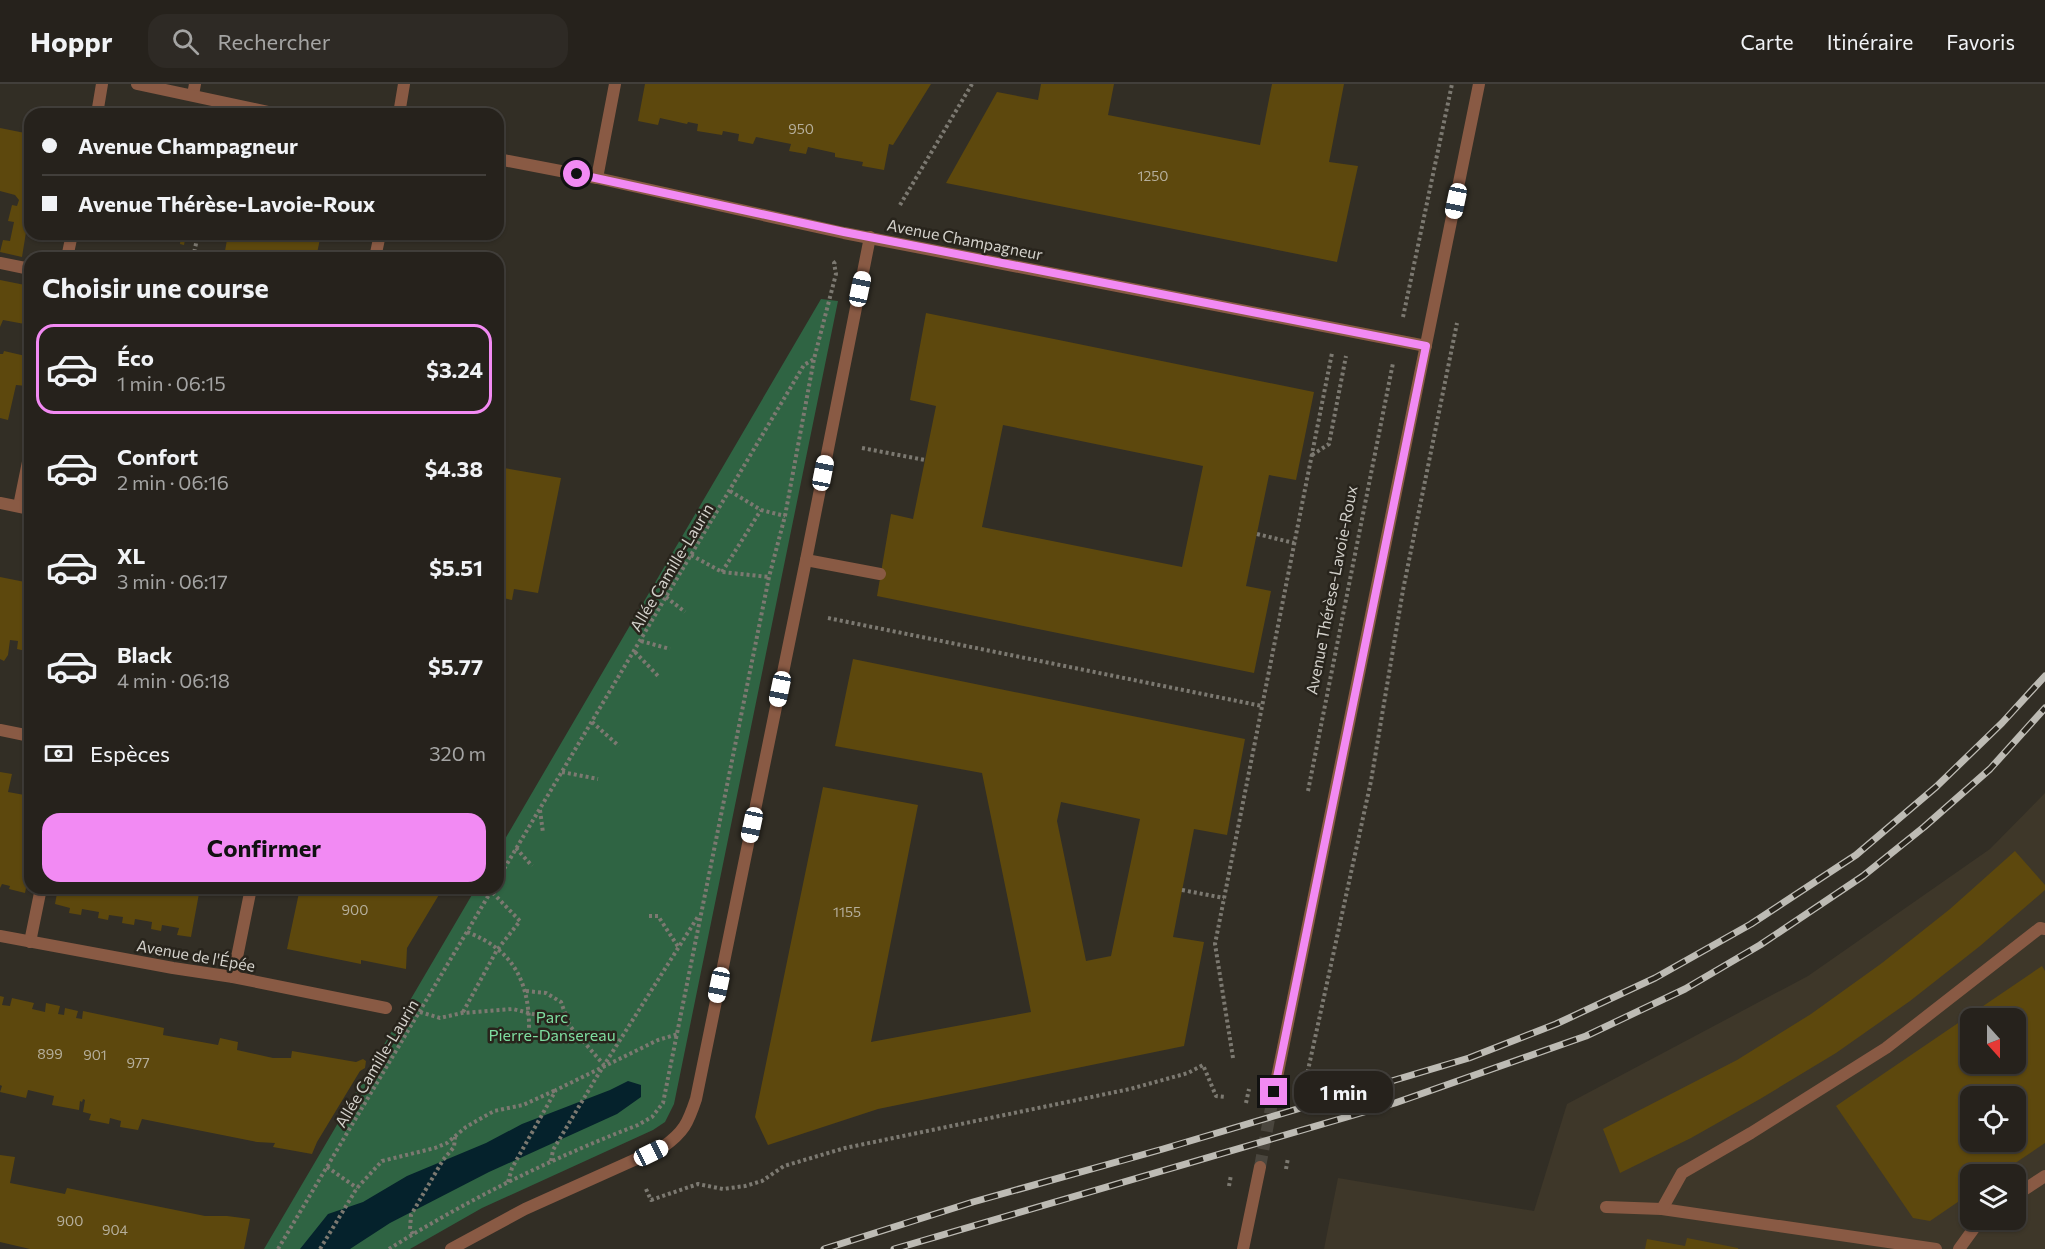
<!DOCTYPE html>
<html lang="fr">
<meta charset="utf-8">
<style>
:root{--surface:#26221c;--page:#2e2a25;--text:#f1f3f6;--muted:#a4a4a3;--line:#423f3b;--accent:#f28af3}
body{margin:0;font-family:Commissioner,sans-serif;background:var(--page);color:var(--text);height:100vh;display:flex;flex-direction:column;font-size:22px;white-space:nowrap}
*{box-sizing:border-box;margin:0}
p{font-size:20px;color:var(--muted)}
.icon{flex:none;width:33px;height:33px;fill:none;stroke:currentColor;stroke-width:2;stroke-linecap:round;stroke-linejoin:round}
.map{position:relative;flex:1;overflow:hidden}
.details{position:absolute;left:24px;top:168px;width:480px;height:642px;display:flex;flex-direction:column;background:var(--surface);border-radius:18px;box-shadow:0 2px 4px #0004,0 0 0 2px var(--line)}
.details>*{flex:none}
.banner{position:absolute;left:24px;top:24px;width:480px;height:132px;border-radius:18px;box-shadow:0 2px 4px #0004,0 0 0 2px var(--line);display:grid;align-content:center;height:132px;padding:0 18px;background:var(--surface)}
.needle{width:39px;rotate:159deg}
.tools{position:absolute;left:1960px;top:924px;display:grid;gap:12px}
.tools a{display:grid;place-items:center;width:66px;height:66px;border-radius:12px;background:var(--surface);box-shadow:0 2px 4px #0004,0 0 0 2px var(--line);font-size:30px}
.end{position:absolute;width:27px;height:27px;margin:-14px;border:8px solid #f28af3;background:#111;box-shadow:0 0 0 3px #111}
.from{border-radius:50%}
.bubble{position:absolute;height:42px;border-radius:18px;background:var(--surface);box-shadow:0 2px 4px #0004,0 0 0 2px var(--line);font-size:20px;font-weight:700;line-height:42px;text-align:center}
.car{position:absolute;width:18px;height:36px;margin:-18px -9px;border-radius:8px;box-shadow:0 0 4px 2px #0007;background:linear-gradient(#fff 24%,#345 0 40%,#fff 0 76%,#345 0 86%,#fff 0)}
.banner b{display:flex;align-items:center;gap:21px;height:57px;font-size:22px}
.banner b+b{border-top:2px solid var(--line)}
.banner i{width:15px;height:15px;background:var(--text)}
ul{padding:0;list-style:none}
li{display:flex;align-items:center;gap:18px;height:90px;margin:0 12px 9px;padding:0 6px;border:3px solid transparent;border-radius:18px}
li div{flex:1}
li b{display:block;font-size:22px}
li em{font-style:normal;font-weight:700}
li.current{border-color:var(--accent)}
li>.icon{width:54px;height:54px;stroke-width:1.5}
h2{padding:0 18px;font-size:27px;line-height:72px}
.pay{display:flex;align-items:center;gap:15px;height:66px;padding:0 18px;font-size:22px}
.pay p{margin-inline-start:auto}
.cta{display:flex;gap:12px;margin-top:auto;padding:12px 18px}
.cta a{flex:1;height:69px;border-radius:18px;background:var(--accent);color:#111;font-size:24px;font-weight:700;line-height:69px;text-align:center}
header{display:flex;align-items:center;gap:36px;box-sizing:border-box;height:84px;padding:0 30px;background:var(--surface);border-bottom:2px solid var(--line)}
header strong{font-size:28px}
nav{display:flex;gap:33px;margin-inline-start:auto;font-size:21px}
.search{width:420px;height:54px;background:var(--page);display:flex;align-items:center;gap:15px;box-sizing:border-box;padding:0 21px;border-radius:18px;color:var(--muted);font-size:22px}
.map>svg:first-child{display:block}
</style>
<header>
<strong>Hoppr</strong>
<div class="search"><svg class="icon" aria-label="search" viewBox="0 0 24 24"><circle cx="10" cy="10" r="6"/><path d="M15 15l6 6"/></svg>Rechercher</div>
<nav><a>Carte</a><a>Itinéraire</a><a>Favoris</a></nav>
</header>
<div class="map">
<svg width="2045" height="1165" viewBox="0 0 2045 1165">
<rect width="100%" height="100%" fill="#322e25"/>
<!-- built -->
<path fill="#3e3729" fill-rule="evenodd" d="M2045 709V1165H1324L1338 1094 1534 1127 1567 1020 1808 892 1990 765ZM1971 934H2016V980H1971ZM1971 1012H2016V1058H1971ZM1971 1090H2016V1136H1971Z"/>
<!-- green -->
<path fill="#2f6443" d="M821 215 838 217 674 1020 665 1038 653 1046 482 1124 410 1165H264L476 804H498V767Z"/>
<!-- water -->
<path fill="#05222c" d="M628 997 641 1001V1013L617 1030 489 1088 390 1139 350 1165H300L328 1130 363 1118 407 1092 486 1059 522 1040 610 1006Z"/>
<!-- building -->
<g fill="#5d480d" fill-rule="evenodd">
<path d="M645 0H931L893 61 889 60 884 86 862 82 863 78 835 73V69L808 63 806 70 789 67 791 60 756 53 753 60 738 57 739 50 723 47 722 51 697 47 698 40 688 38 687 40 660 34 658 41 638 37Z"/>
<path d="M1041 0H1114L1108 31 1260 61 1272 0H1344L1329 78 1358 82 1337 178 946 99 997 8 1038 16Z"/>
<path d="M0 44 30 50V143L27 142 22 173 0 168 3 156 10 157 14 138 8 137 12 121 17 122 19 116 15 111 0 107Z"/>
<path d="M154 150H160L159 158 152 157Z"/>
<path d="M181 150H186L184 161 180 160Z"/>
<path d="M228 150H326L325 156 320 155 316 174H230L231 169 225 167Z"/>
<path d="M0 196 30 202V241L3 236 0 243Z"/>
<path d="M926 229 1314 308 1296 396 1269 391 1246 502 1271 507 1254 589 877 512 891 430 913 435 936 322 910 316ZM1003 341 1203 382 1182 483 982 443Z"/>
<path d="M4 267 30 273 27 302 16 301 8 336 0 334V270H3Z"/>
<path d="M498 383 561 394 538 509 514 505 512 516 498 513Z"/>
<path d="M0 493 30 499V568L17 565 18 557 10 556 8 571 4 577 0 575Z"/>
<path d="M853 575 1245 655 1227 751 1194 745 1173 853 1204 858 1184 962 878 1025 768 1061 755 1033 823 703 918 721 871 958 1031 928 982 689 835 662ZM1061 718 1140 735 1111 872 1086 877 1057 737Z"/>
<path d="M0 688 12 690 8 708 30 712V801L29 805 26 804 25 809 9 805 10 802 2 800 0 804Z"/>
<path d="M2015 767 2045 801V806L1980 862 1910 917 1836 969 1760 1015 1691 1054 1620 1089 1603 1045 1737 976 1811 930 1882 879 1950 825Z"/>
<path d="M58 804H200L191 853 177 851 179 844 162 841 161 847 151 845 152 838 135 835 134 841 122 839 123 833 109 831 108 836 98 834 99 828 82 825 81 831 69 829 70 824 55 820Z"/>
<path d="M300 804H443L407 864 406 885 361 876V880L287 865Z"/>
<path d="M2042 882 2045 887V1059L1999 1090H1971V1109L1930 1137 1913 1134 1836 1022ZM1971 934H2016V980H1971ZM1971 1012H2016V1058H1971Z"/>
<path d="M0 912 4 913 2 921 10 922 12 914 34 919 32 925 45 928 46 919 60 922 58 930 64 931 65 924 78 927 76 934 82 935 83 927 164 944 163 951 218 961 220 954 238 958 237 966 273 974H291L292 967 356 978 363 975 366 977 365 984 360 987 317 1058 312 1070 273 1063 275 1059 257 1058 142 1035 138 1046 120 1043 121 1037 110 1034 109 1040 89 1036 91 1030 83 1028 85 1016 83 1015 82 1018 80 1017 79 1026 52 1021 54 1012 28 1006 26 1014 0 1008 2 1002 0 1001Z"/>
<path d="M0 1071 15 1073 10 1099 65 1110 67 1104 205 1132H227L250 1135 244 1165H30L0 1158Z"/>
<path d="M1687 1154 1738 1164V1165H1645L1647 1155 1685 1162Z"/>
</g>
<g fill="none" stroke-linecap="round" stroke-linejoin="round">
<!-- street-tunnel -->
<path stroke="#4a463e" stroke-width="12" stroke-dasharray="12 6" stroke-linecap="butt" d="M1260 1083 1274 1008"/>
<!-- path -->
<g stroke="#7c7971" stroke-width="4" stroke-dasharray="3 3" stroke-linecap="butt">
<path d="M900 121 972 0"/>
<path d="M193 174 198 150"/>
<path d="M1403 233 1452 0"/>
<path d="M862 364 925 376"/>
<path d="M1312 371 1329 360 1346 272"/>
<path d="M730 407 761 426 785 432"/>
<path d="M1257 450 1294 459"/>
<path d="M691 471 722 488 769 493"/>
<path d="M722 488 761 426"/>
<path d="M666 513 685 528"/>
<path d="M828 534 1262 622"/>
<path d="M641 557 670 565"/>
<path d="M635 568 659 593"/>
<path d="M592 638 619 662"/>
<path d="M562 688 598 695"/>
<path d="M1308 707 1393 279"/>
<path d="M540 726 543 749"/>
<path d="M516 764 532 782"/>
<path d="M498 795 804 281 814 275 836 190 834 179 838 176"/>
<path d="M1182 806 1224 814"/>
<path d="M649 832H658L679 864"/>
<path d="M467 848C514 866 530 899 529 947"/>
<path d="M526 907 546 909 561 918 569 940"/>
<path d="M420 928 440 934 462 929 513 925 561 937 569 941 604 981"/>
<path d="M463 928 497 866 520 837 491 807"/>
<path d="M1233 974 1215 860 1332 269"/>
<path d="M1305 1000 1371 697 1403 506 1457 239"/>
<path d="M1246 1019 1249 1005"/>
<path d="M551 1077 553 1066 596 994 699 831"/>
<path d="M327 1083 357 1104"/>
<path d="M1286 1085 1288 1074"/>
<path d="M508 1098 512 1084 556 1006 658 956 678 950"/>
<path d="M1229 1102 1231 1091"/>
<path d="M646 1105 651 1116 698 1100 723 1105 745 1102 762 1097 784 1082 845 1064 1130 1005 1188 989 1203 981 1216 1012 1226 1013"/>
<path d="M413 1150 410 1145 411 1131 443 1076 454 1063 455 1053"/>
<path d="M278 1165 493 804"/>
<path d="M320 1165 357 1104 382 1077 435 1064 447 1059 466 1043 494 1027 523 1021 556 1006"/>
<path d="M389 1165C467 1116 552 1074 638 1041L652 1033 663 1019 769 493 785 432 814 275"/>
</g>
<!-- lane -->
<g stroke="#895a44" stroke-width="12">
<path d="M193 11 195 0"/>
<path d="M97 30 102 0"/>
<path d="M597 94 615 0"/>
<path d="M67 174 72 150"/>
<path d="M0 179 30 185"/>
<path d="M19 422 30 368"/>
<path d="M806 476 880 490"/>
<path d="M0 646 30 652"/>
<path d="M30 858 41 804"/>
<path d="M2016 1111 2045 1092"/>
<path d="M1606 1123 1662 1125 1936 1165"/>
<path d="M1662 1125 1682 1089 1751 1049 1886 964 2040 844 2045 845"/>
<path d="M1959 1165 1980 1136"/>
</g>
<!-- street -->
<g stroke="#895a44" stroke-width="12">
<path d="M137 0 278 30"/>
<path d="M399 30 404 0"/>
<path d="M498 75 597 94 844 149 1426 262"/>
<path d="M375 174 380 150"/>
<path d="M0 419 30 425"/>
<path d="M0 852 173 884 233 893 386 924"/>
<path d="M233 893 251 804"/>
<path d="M1274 1008 1479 0"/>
<path d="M451 1165 525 1125 663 1063C684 1048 688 1039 696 1015L806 476 870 153"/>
<path d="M1243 1165 1260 1083"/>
</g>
<defs>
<g id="rail">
<path d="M824 1165 973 1118 1163 1065 1469 974 1556 940 1655 894 1751 840 1856 771 1936 703 2002 639 2045 592"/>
<path d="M894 1165 1395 1019 1586 952 1685 905 1760 861 1863 792 1924 743 1990 685 2045 624"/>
</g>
</defs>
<!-- rail casing -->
<use href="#rail" stroke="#bdbbb4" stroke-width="7"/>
<!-- rail -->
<use href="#rail" stroke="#28241c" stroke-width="4.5" stroke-dasharray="14" stroke-linecap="butt"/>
</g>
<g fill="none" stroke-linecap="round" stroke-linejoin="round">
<!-- route -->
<path stroke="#f28af3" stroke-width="8" d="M577 90 844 148 1426 262 1274 1008"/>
</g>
<g text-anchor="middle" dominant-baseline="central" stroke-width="5" stroke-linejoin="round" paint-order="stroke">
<!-- number labels -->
<g font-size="14" fill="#b6af9c">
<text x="801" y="44">950</text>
<text x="1153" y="91">1250</text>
<text x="355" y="825">900</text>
<text x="847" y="827">1155</text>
<text x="50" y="969">899</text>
<text x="95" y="970">901</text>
<text x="138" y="978">977</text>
<text x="70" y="1136">900</text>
<text x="115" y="1145">904</text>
</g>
<!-- street labels -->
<g font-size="16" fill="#d3d1cb" stroke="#28241c">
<text transform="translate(965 155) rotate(11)">Avenue Champagneur</text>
<text transform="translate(671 483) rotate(-59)">Allée Camille-Laurin</text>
<text transform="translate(1331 506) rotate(-79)">Avenue Thérèse-Lavoie-Roux</text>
<text transform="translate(196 871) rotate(10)">Avenue de l'Épée</text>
<text transform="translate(376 979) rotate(-59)">Allée Camille-Laurin</text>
</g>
<!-- park labels -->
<g font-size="16" fill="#7edea0" stroke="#28241c">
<text x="552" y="932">Parc<tspan x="552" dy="18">Pierre-Dansereau</tspan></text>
</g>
</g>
</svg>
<div class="tools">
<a><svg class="needle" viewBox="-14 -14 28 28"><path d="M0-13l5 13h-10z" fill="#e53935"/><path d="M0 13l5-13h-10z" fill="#a4a4a3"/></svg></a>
<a><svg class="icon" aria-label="locate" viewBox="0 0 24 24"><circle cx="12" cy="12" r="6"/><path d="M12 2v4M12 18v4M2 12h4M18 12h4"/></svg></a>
<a><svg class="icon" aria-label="layers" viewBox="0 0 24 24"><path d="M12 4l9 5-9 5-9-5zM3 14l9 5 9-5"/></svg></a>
</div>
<i class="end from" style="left:577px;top:90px"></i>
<i class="end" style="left:1274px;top:1008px"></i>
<div class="bubble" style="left:1294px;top:987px;width:99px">1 min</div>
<i class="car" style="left:1456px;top:117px;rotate:192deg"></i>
<i class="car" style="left:860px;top:205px;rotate:12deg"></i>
<i class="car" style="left:823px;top:389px;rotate:11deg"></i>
<i class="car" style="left:780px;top:605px;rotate:192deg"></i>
<i class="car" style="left:752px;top:741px;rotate:192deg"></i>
<i class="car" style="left:719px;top:901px;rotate:192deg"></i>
<i class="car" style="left:651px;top:1069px;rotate:64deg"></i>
<div class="banner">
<b><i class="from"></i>Avenue Champagneur</b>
<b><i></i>Avenue Thérèse-Lavoie-Roux</b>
</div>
<section class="details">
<h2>Choisir une course</h2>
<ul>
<li class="current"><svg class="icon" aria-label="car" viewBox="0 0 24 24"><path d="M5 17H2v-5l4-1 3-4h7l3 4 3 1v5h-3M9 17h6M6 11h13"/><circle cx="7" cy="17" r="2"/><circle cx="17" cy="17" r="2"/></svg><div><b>Éco</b><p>1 min · 06:15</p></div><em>$3.24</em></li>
<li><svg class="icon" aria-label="car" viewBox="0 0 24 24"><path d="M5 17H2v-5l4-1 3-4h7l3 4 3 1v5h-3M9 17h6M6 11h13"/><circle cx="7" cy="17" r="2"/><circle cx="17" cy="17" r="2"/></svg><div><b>Confort</b><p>2 min · 06:16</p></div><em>$4.38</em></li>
<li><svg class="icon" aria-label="car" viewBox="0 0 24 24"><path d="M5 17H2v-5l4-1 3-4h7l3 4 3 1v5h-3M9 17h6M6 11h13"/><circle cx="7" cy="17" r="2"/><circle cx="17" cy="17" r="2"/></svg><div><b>XL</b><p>3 min · 06:17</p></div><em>$5.51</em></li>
<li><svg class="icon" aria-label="car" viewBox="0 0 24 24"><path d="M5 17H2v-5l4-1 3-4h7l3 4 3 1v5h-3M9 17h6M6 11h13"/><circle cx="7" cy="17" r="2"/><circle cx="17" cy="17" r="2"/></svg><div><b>Black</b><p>4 min · 06:18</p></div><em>$5.77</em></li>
</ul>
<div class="pay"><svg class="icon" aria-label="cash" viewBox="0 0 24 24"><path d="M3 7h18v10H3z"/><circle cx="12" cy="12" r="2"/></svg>Espèces<p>320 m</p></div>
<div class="cta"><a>Confirmer</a></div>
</section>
</div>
